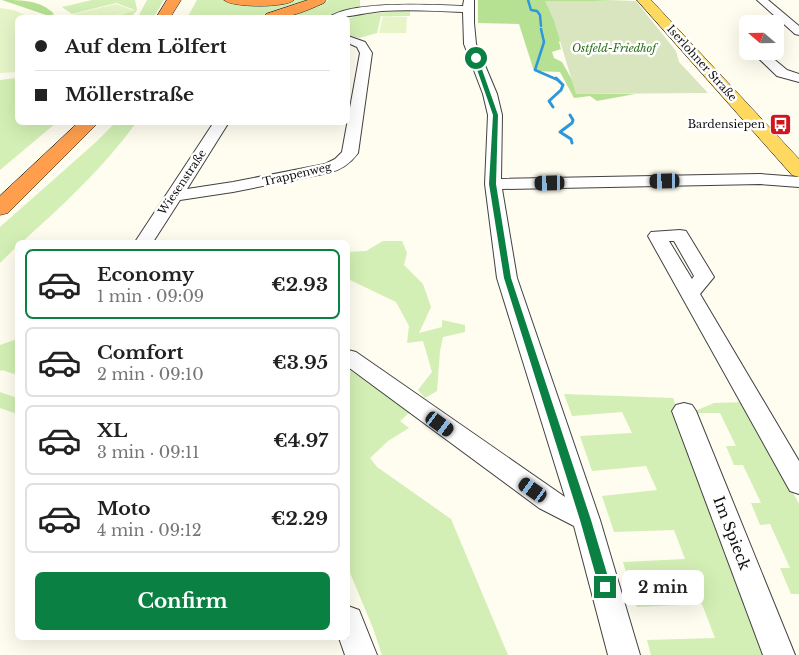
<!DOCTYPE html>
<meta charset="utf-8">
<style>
:root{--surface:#fff;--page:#f6f6f6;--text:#222;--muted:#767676;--line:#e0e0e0;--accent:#0b8043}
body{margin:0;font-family:"Libre Baskerville",serif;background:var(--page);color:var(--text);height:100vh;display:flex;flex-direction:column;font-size:19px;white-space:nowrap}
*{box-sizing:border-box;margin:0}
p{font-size:16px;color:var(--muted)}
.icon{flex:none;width:28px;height:28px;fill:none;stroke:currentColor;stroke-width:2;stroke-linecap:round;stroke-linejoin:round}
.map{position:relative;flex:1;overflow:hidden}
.side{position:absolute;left:15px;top:240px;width:335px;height:400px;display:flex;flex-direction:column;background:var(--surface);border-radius:8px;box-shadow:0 5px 20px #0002}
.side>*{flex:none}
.banner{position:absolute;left:15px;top:15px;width:335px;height:110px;border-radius:8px;box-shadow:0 5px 20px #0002;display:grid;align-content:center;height:110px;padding:0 20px;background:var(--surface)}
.needle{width:32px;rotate:290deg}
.tools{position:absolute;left:739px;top:15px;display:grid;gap:10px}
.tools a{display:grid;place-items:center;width:45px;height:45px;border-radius:8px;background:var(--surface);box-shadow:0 5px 20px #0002;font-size:25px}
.end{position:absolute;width:22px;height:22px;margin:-11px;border:6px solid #0b8043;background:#fff;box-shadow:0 0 0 2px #fff}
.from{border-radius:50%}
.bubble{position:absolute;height:35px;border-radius:8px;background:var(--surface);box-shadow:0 5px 20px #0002;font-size:16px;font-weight:700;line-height:35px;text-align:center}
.car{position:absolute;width:15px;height:30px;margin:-15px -8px;border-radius:6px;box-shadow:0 0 4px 1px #0007;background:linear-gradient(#222 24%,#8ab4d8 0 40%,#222 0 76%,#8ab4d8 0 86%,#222 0)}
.banner b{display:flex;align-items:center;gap:18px;height:48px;font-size:19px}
.banner b+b{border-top:1px solid var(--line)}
.banner i{width:12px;height:12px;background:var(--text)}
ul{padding:9px 0 0;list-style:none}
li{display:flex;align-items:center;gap:15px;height:70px;margin:0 10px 8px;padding:0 10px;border:2px solid var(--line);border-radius:8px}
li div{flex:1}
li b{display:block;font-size:19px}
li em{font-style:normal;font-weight:700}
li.active{border-color:var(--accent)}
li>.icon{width:45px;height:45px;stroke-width:1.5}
.primary-button{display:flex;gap:10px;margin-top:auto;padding:10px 20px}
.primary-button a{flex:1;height:58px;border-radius:8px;background:var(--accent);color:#fff;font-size:20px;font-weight:700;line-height:58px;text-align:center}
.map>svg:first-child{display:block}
</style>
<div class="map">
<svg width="799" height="655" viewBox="0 0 799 655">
<rect width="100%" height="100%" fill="#fffcf0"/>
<!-- green -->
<g fill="#d3efb5">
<path d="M92 0H135L137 10 131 17 117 16 135 10 116 3 72 14 62 7Z"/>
<path d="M147 0H164L154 17H138Z"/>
<path d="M197 0H316L288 11 261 17 187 18Z"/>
<path d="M329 0H360V7L325 17 280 18 308 10Z"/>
<path d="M410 10V16H381L377 33 359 38 348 35V19L358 15Z"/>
<path d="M17 78 18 122 56 123 0 170V80Z"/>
<path d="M115 123H136C103 168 63 205 22 242H18L17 246 0 263V227L95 143Z"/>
<path d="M383 241H402L407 253 404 265 423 284 431 307 419 333 442 327V320L465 325V332L443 337 440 351 437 391 425 398 418 390 432 372 423 341 407 343 409 326 396 302 348 279V252L366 251Z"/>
<path d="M17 339V375L2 370 0 371V345Z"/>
<path d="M348 369 410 412 400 421 409 428 388 441 370 458 377 467 451 519 508 655H382L373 628 348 568Z"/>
<path d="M0 392 17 398V414L0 408Z"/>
<path d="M564 394 673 398 770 655H651L647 640 715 638 702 604 637 607 623 562 685 559 674 530 614 532 602 496 657 490 646 466 592 471 580 436 632 433 622 412 572 416Z"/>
<path d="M746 402 799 504V594H791L780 568H790L770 524 760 525 751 503H761L743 465H734L726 446H736L720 413H696L695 411 714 403Z"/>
</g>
<!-- forest -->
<g fill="#b6e192">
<path d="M2 0C21 0 41 0 54 14L49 16Z"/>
<path d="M478 0H635L592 1 559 42 561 49 552 52 554 58 562 62 580 94H635L597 101 590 96 574 98 560 72 534 71 519 24 478 23Z"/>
</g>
<!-- cemetery -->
<path fill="#d8e5be" d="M545 1H636L676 51 679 62 708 93 576 94 554 21Z"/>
<!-- pitch -->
<g fill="#e5f5c8">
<path d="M116 4 135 11 117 15 121 17H82L74 14Z"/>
<path d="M0 8 14 10 29 17 18 18 17 72 0 73Z"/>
<path d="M383 16 407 17 406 33H379Z"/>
</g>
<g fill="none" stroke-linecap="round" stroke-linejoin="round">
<!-- stream-far1 -->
<g stroke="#2d97dc" stroke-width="2.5">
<path d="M528 0 531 10 537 11 540 15 541 26"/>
<path d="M541 29 544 42 535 70 558 80"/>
</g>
<!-- stream -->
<g stroke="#2d97dc" stroke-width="3">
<path d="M553 107 549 101 561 90 563 85 556 78"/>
<path d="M570 115 573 120 572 123 560 132 571 139 572 143"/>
</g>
<defs>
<g id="minor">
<path d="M464 0H474V23L476 44 497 94 502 115 501 179 760 174 799 177V187L760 184 502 189 517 278 600 520 640 655H608L574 526 539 508 348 367V350L356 352 565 497 497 278 485 184 488 115 483 94 464 44 463 12C436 11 409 9 382 11 363 13 346 18 328 18 351 0 433 5 463 6Z"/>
<path d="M757 0H768L799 26V35L795 34Z"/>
<path d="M348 36 365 42 372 53 358 153C350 164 341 170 328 173L233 192 180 200 153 242H135L214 122H229L187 189 233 182 325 164 335 159 342 152 360 53 357 47 348 43Z"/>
<path d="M751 51H764L787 70 799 74V82L777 76Z"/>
<path d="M680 230 686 231 714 277 700 294 799 461V494L790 491 648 236 651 232ZM669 241H674L694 276 692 279Z"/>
<path d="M684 403 692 405 696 411 795 655H763L672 411 676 405Z"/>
<path d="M348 606 359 610 377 655H345L339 638H348Z"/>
</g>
<path id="major" d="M637 0H651L799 159V177L792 175Z"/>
<g id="highway">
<path d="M167 0H181L170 18H156Z"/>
<path d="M224 0H294C287 8 231 8 224 0Z"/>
<path d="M308 0H326L324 3C304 12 286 20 264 17L266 14Z"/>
<path d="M79 122H99L8 213 0 215V196Z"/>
</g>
</defs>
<!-- minor casing -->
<use href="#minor" stroke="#424242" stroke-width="2"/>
<!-- major casing -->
<use href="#major" stroke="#202020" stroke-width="1"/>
<!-- highway casing -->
<use href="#highway" stroke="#202020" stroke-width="1"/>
<!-- minor -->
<use href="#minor" fill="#fff" fill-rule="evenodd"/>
<!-- major -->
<use href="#major" fill="#ffd860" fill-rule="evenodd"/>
<!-- highway -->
<use href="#highway" fill="#ff9f4e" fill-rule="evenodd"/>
</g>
<!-- route -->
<path fill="#0b8043" d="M476 57 478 58 498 115 496 184 511 278 591 520 611 587 609 591H601L599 587 580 520 504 278 489 184 493 115 473 58Z"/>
<!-- icons -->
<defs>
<symbol id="bus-square" viewBox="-11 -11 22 22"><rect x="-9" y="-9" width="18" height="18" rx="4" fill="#cf161f" stroke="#fff"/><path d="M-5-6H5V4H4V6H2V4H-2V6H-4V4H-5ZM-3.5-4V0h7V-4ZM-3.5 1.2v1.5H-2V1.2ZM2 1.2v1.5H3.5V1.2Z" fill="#fff"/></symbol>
</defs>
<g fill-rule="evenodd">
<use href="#bus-square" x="768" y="112" width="25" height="25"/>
</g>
<g text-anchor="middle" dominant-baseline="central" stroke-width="5" stroke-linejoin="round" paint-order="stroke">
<!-- far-park labels -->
<g font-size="11" font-style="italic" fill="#296e17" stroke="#fff">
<text x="614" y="48">Ostfeld-Friedhof</text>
</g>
<!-- far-street labels -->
<g font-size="11" fill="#0f0f0f" stroke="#fff">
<text transform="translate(702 63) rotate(48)">Iserlohner Straße</text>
<text transform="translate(297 174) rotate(-13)">Trappenweg</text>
<text transform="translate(182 182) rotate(-56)">Wiesenstraße</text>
</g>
<!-- far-poi labels -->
<g font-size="11" fill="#0f0f0f" stroke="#fff" text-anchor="end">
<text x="765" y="124">Bardensiepen</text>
</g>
<!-- near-street labels -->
<g font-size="15" fill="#0f0f0f" stroke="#fff">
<text transform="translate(732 533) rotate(69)">Im Spieck</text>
</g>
</g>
</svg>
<div class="tools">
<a><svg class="needle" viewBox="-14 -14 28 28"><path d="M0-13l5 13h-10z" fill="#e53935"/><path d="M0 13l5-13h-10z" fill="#767676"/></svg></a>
</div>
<i class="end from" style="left:476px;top:58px"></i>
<i class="end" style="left:605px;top:587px"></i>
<div class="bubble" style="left:622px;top:570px;width:82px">2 min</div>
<i class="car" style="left:665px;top:181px;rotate:269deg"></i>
<i class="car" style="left:550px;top:183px;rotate:269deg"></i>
<i class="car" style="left:440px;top:424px;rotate:126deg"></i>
<i class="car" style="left:533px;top:490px;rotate:305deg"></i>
<div class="banner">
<b><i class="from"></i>Auf dem Lölfert</b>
<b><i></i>Möllerstraße</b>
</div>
<section class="side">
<ul>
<li class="active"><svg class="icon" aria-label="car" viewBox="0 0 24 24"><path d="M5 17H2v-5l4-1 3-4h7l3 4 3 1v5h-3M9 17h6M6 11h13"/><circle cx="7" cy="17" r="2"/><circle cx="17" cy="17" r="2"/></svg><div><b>Economy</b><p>1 min · 09:09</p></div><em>€2.93</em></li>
<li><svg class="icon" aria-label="car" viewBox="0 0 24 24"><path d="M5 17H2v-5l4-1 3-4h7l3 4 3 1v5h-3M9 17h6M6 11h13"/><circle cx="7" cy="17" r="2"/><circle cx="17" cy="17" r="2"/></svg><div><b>Comfort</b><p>2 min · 09:10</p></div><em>€3.95</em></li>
<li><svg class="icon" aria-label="car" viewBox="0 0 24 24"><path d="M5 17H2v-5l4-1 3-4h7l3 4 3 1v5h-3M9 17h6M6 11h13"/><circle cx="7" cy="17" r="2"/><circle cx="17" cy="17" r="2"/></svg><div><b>XL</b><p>3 min · 09:11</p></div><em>€4.97</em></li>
<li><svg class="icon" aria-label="car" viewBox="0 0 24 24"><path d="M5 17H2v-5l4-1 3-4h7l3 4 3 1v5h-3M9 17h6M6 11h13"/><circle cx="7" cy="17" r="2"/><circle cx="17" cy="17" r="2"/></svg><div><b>Moto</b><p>4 min · 09:12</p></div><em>€2.29</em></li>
</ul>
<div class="primary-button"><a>Confirm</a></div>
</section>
</div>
